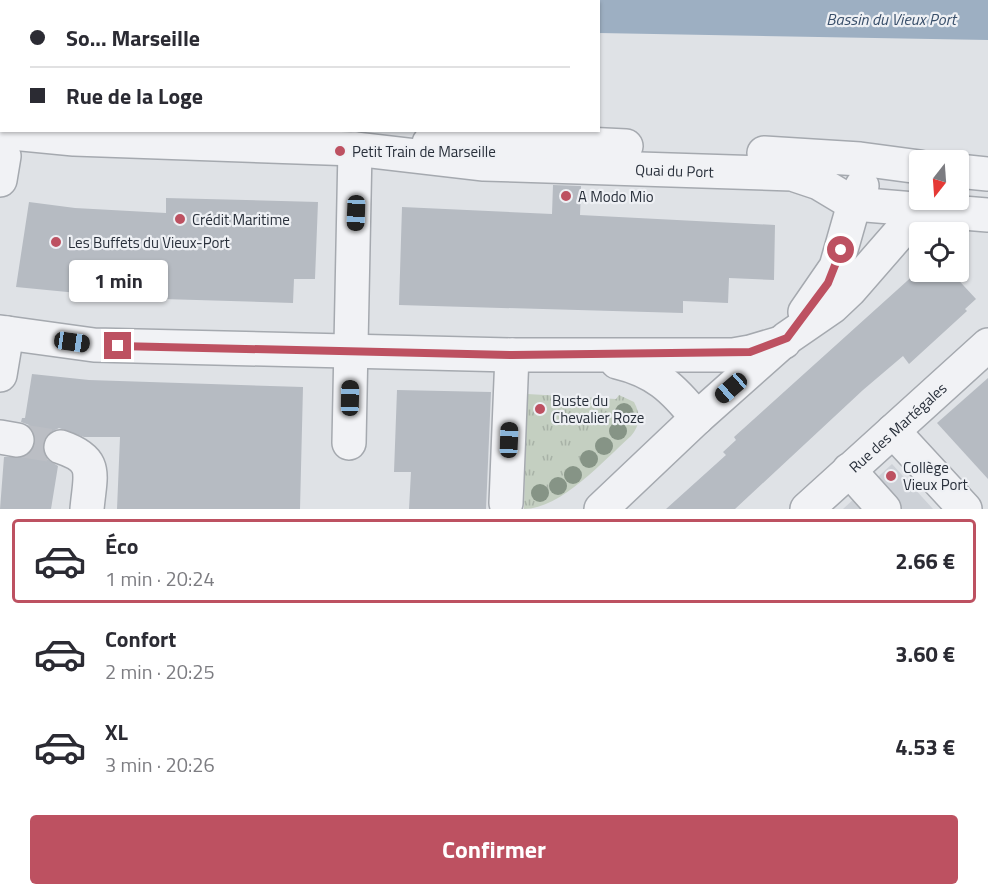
<!DOCTYPE html>
<html lang="fr">
<meta charset="utf-8">
<style>
:root{--surface:#fff;--page:#f2f2f3;--text:#2b2b33;--muted:#7c7c81;--line:#e1e1e2;--accent:#bd5161}
body{margin:0;font-family:"Titillium Web",sans-serif;background:var(--page);color:var(--text);height:100vh;display:flex;flex-direction:column;font-size:22px;white-space:nowrap}
*{box-sizing:border-box;margin:0}
p{font-size:20px;color:var(--muted)}
.icon{flex:none;width:33px;height:33px;fill:none;stroke:currentColor;stroke-width:2;stroke-linecap:round;stroke-linejoin:round}
.map{position:relative;height:509px;overflow:hidden}
.panel{display:flex;flex-direction:column;background:var(--surface);flex:1}
.panel>*{flex:none}
.banner{position:absolute;left:0px;top:0px;width:600px;height:132px;box-shadow:0 2px 4px #0004;display:grid;align-content:center;height:132px;padding:0 30px;background:var(--surface)}
.needle{width:39px;rotate:197deg}
.fabs{position:absolute;left:909px;top:150px;display:grid;gap:12px}
.fabs a{display:grid;place-items:center;width:60px;height:60px;border-radius:6px;background:var(--surface);box-shadow:0 2px 4px #0004;font-size:30px}
.end{position:absolute;width:27px;height:27px;margin:-14px;border:8px solid #bd5161;background:#fff;box-shadow:0 0 0 3px #fff}
.from{border-radius:50%}
.bubble{position:absolute;height:42px;border-radius:6px;background:var(--surface);box-shadow:0 2px 4px #0004;font-size:20px;font-weight:700;line-height:42px;text-align:center}
.car{position:absolute;width:18px;height:36px;margin:-18px -9px;border-radius:8px;box-shadow:0 0 4px 2px #0007;background:linear-gradient(#222 24%,#8ab4d8 0 40%,#222 0 76%,#8ab4d8 0 86%,#222 0)}
.banner b{display:flex;align-items:center;gap:21px;height:57px;font-size:22px}
.banner b+b{border-top:2px solid var(--line)}
.banner i{width:15px;height:15px;background:var(--text)}
ul{padding:10px 0 0;list-style:none}
li{display:flex;align-items:center;gap:18px;height:84px;margin:0 12px 9px;padding:0 18px;border:3px solid transparent;border-radius:6px}
li div{flex:1}
li b{display:block;font-size:22px}
li em{font-style:normal;font-weight:700}
li.selected{border-color:var(--accent)}
li>.icon{width:54px;height:54px;stroke-width:1.5}
.action{display:flex;gap:12px;margin-top:auto;padding:12px 30px}
.action a{flex:1;height:69px;border-radius:6px;background:var(--accent);color:#fff;font-size:24px;font-weight:700;line-height:69px;text-align:center}
.map>svg:first-child{display:block}
</style>
<div class="map">
<svg width="988" height="509" viewBox="0 0 988 509">
<defs>
<pattern id="grass-tufts" width="24" height="20" patternUnits="userSpaceOnUse" patternTransform="scale(1.5)"><rect width="24" height="20" fill="#c4cfc1"/><path d="M3 7l-1-3M5 7V3M7 7l1-3M15 17l-1-3M17 17v-4M19 17l1-3" fill="none" stroke="#a8b2a7"/></pattern>
</defs>
<rect width="100%" height="100%" fill="#dfe2e6"/>
<!-- built -->
<path fill="#cdd1d7" d="M892 464 933 509H843Z"/>
<!-- grass -->
<path fill="url(#grass-tufts)" d="M527 394 616 399 619 395 634 402C641 415 640 425 631 436 604 460 561 509 524 509Z"/>
<!-- water -->
<path fill="#9dafc2" d="M0 0H988V40L599 33 598 2H2L1 18Z"/>
<!-- building -->
<g fill="#b6bbc2">
<path d="M553 185 581 186 580 215 775 225 774 280 729 278 728 303 683 301V313L399 305 402 207 552 214Z"/>
<path d="M166 198 318 202 315 279H294L293 303 129 298 16 287 29 202 75 208 166 213Z"/>
<path d="M917 272H951L976 299 965 309 967 311 909 364 903 356 863 390 735 509H666L726 455 723 452 736 440 734 437Z"/>
<path d="M32 374 89 380 303 387 300 509H117L120 437H84L59 428 49 433 43 440 42 449 47 459 58 466 51 509H0L4 457H24L32 452 35 444 34 433 29 425 21 422 22 418H25Z"/>
<path d="M988 378V479L937 423Z"/>
<path d="M397 390 491 392 486 509H409L411 472H394Z"/>
</g>
<g fill="none" stroke-linecap="round" stroke-linejoin="round">
<!-- minor-tunnel -->
<path stroke="#bbbec4" stroke-width="33" stroke-dasharray="33 16" stroke-linecap="butt" d="M17 440 61 447"/>
<defs>
<g id="minor">
<path id="s1" d="M0 132 74 139 355 149 484 164 792 174 819 183 854 204 988 215"/>
<path d="M429 143 480 139 626 146"/>
<path d="M764 153 860 159 920 167"/>
<path d="M958 171 988 174"/>
<path d="M0 180 4 156"/>
<path d="M805 312 836 267 854 204 862 186"/>
<path d="M0 332 94 345 512 355H733L750 352 784 342"/>
<path d="M617 362C655 371 673 388 697 418"/>
<path d="M0 375 7 333"/>
<path d="M893 431 965 509"/>
<path d="M0 437 17 440"/>
<path d="M349 443 355 149"/>
<path d="M61 447C99 460 90 474 87 509"/>
<path d="M849 470 884 509"/>
<path d="M506 503 512 355"/>
<path d="M601 509 697 418 787 338 832 307 850 290 903 229 937 211"/>
<path id="s2" d="M807 509 988 345"/>
</g>
</defs>
<!-- minor casing -->
<use href="#minor" stroke="#a5a9af" stroke-width="36"/>
<!-- minor -->
<use href="#minor" stroke="#f1f2f5" stroke-width="33"/>
</g>
<!-- trees -->
<g fill="#869486">
<circle cx="624" cy="412" r="9"/>
<circle cx="618" cy="431" r="9"/>
<circle cx="604" cy="446" r="9"/>
<circle cx="589" cy="459" r="9"/>
<circle cx="573" cy="475" r="9"/>
<circle cx="558" cy="486" r="9"/>
<circle cx="540" cy="493" r="9"/>
</g>
<g fill="none" stroke-linecap="round" stroke-linejoin="round">
<!-- route -->
<path stroke="#bd5161" stroke-width="8" d="M118 346 512 355 750 352 787 338 828 283 841 250"/>
</g>
<!-- markers -->
<g fill="#bd5161" stroke="#eef0f4" stroke-width="2">
<circle cx="340" cy="151" r="6"/>
<circle cx="566" cy="196" r="6"/>
<circle cx="180" cy="219" r="6"/>
<circle cx="56" cy="242" r="6"/>
<circle cx="540" cy="409" r="6"/>
<circle cx="891" cy="476" r="6"/>
</g>
<g text-anchor="middle" dominant-baseline="central" stroke-width="4.5" stroke-linejoin="round" paint-order="stroke">
<!-- poi labels -->
<g font-size="15" fill="#29303b" stroke="#eef0f4" text-anchor="start">
<text x="352" y="151">Petit Train de Marseille</text>
<text x="578" y="196">A Modo Mio</text>
<text x="192" y="219">Crédit Maritime</text>
<text x="68" y="242">Les Buffets du Vieux-Port</text>
<text x="552" y="400">Buste du<tspan x="552" dy="17">Chevalier Roze</tspan></text>
<text x="903" y="467">Collège<tspan x="903" dy="17">Vieux Port</tspan></text>
</g>
<!-- street labels -->
<g font-size="15" fill="#29303b" stroke="#eef0f4">
<text stroke="none"><textPath href="#s1" startOffset="676">Quai du Port</textPath></text>
<text stroke="none"><textPath href="#s2" startOffset="122">Rue des Martégales</textPath></text>
</g>
<!-- water labels -->
<g font-size="16" font-style="italic" fill="#394f6a" stroke="#eef0f4">
<text x="891" y="19">Bassin du Vieux Port</text>
</g>
</g>
</svg>
<div class="fabs">
<a><svg class="needle" viewBox="-14 -14 28 28"><path d="M0-13l5 13h-10z" fill="#e53935"/><path d="M0 13l5-13h-10z" fill="#7c7c81"/></svg></a>
<a><svg class="icon" aria-label="locate" viewBox="0 0 24 24"><circle cx="12" cy="12" r="6"/><path d="M12 2v4M12 18v4M2 12h4M18 12h4"/></svg></a>
</div>
<i class="end from" style="left:841px;top:250px"></i>
<i class="end" style="left:118px;top:346px"></i>
<div class="bubble" style="left:69px;top:260px;width:99px">1 min</div>
<i class="car" style="left:356px;top:213px;rotate:182deg"></i>
<i class="car" style="left:72px;top:342px;rotate:98deg"></i>
<i class="car" style="left:731px;top:388px;rotate:229deg"></i>
<i class="car" style="left:350px;top:398px;rotate:1deg"></i>
<i class="car" style="left:509px;top:440px;rotate:2deg"></i>
<div class="banner">
<b><i class="from"></i>So... Marseille</b>
<b><i></i>Rue de la Loge</b>
</div>
</div>
<section class="panel">
<ul>
<li class="selected"><svg class="icon" aria-label="car" viewBox="0 0 24 24"><path d="M5 17H2v-5l4-1 3-4h7l3 4 3 1v5h-3M9 17h6M6 11h13"/><circle cx="7" cy="17" r="2"/><circle cx="17" cy="17" r="2"/></svg><div><b>Éco</b><p>1 min · 20:24</p></div><em>2.66 €</em></li>
<li><svg class="icon" aria-label="car" viewBox="0 0 24 24"><path d="M5 17H2v-5l4-1 3-4h7l3 4 3 1v5h-3M9 17h6M6 11h13"/><circle cx="7" cy="17" r="2"/><circle cx="17" cy="17" r="2"/></svg><div><b>Confort</b><p>2 min · 20:25</p></div><em>3.60 €</em></li>
<li><svg class="icon" aria-label="car" viewBox="0 0 24 24"><path d="M5 17H2v-5l4-1 3-4h7l3 4 3 1v5h-3M9 17h6M6 11h13"/><circle cx="7" cy="17" r="2"/><circle cx="17" cy="17" r="2"/></svg><div><b>XL</b><p>3 min · 20:26</p></div><em>4.53 €</em></li>
</ul>
<div class="action"><a>Confirmer</a></div>
</section>
